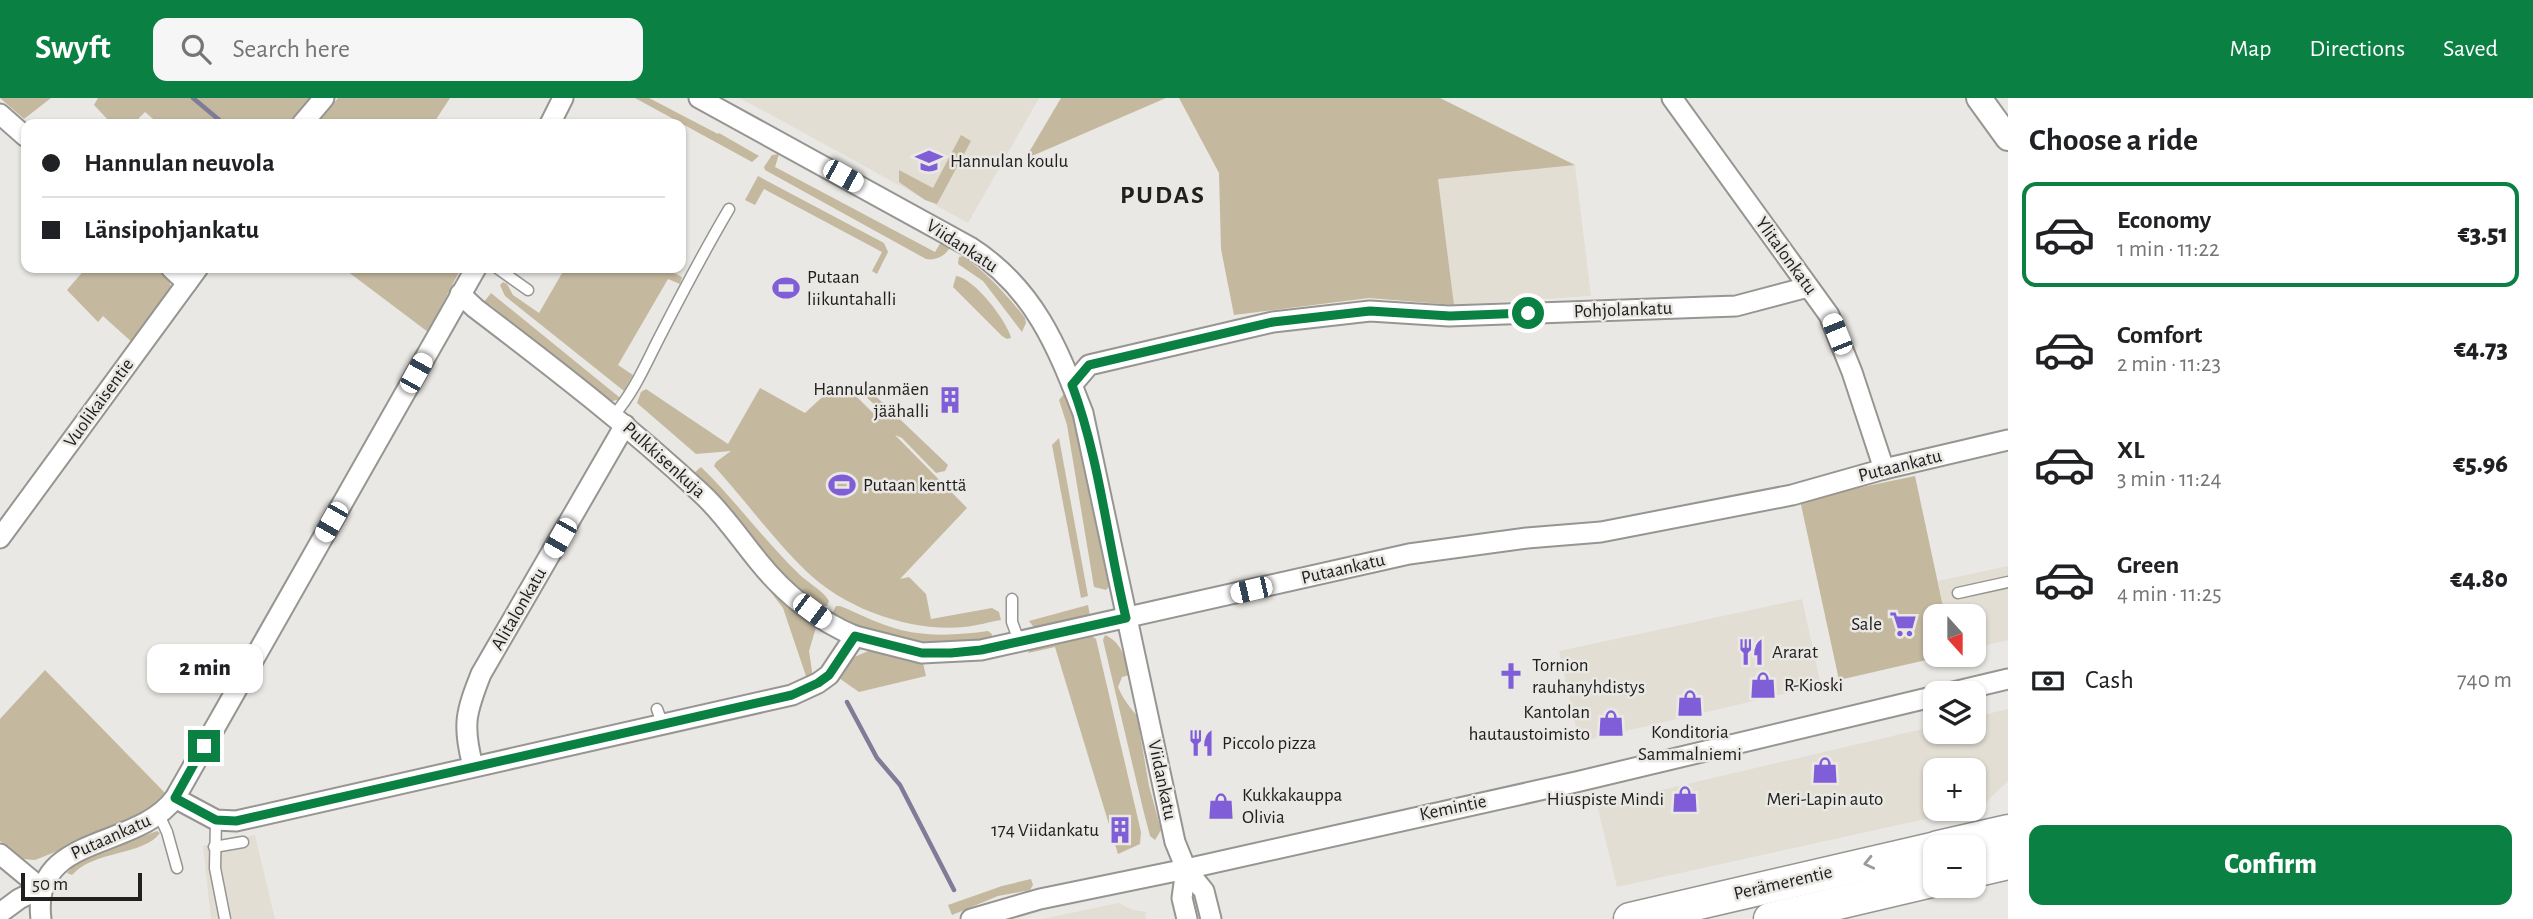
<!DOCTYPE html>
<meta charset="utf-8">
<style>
:root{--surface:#fff;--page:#f6f6f6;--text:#202124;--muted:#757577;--line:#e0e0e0;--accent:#0b8043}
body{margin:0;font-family:"Alegreya Sans",sans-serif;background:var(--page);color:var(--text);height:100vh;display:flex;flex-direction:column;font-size:26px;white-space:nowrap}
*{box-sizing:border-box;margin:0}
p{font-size:23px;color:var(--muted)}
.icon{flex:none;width:38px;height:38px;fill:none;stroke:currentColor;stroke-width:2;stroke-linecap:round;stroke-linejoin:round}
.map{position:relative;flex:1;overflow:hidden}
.side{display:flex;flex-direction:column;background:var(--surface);width:525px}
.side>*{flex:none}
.top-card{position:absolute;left:21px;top:21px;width:665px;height:154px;border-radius:14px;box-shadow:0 2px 5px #0004;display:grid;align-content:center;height:154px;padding:0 21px;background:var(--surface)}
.needle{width:46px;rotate:159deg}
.controls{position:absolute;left:1923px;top:506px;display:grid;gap:14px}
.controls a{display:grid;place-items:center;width:63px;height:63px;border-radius:14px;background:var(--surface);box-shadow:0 2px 5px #0004;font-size:35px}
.scale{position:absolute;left:21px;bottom:18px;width:121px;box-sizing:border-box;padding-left:7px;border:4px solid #21201f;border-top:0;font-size:19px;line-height:24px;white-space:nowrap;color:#21201f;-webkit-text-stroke:5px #eae8e4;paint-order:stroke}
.end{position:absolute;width:32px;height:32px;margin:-16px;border:9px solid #0b8043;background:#fff;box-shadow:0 0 0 4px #fff}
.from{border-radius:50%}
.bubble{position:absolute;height:49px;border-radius:14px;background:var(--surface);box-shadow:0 2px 5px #0004;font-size:23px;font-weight:800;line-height:49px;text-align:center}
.car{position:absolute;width:21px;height:42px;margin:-21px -10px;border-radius:9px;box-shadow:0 0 5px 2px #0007;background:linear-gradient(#fff 24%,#345 0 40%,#fff 0 76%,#345 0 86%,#fff 0)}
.top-card b{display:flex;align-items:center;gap:24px;height:66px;font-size:26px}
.top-card b+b{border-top:2px solid var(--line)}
.top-card i{width:18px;height:18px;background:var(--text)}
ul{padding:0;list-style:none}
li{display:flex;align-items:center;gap:21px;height:105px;margin:0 14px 10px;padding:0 7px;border:4px solid transparent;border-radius:14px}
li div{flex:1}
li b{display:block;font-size:26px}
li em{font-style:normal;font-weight:800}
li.on{border-color:var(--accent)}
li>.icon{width:63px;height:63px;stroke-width:1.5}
h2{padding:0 21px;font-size:32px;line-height:84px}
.pay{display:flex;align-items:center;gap:18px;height:77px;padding:0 21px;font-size:26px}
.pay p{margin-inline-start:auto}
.action{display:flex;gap:14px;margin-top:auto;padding:14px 21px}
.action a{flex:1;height:80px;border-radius:14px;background:var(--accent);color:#fff;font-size:28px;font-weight:800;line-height:80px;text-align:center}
header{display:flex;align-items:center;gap:42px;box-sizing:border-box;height:98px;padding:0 35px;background:var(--accent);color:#fff}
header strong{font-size:33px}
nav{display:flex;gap:38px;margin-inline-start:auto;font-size:24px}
.search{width:490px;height:63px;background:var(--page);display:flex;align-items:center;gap:18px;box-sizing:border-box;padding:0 24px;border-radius:14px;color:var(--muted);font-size:26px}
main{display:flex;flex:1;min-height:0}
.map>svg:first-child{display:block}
</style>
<header>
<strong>Swyft</strong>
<div class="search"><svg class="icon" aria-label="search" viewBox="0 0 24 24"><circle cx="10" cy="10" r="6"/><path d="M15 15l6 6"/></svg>Search here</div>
<nav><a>Map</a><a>Directions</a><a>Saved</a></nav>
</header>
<main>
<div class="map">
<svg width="2008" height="821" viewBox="0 0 2008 821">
<rect width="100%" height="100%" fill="#eae8e4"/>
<!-- built -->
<g fill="#e3ded3">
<path d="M740 0H1039L968 125Z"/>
<path d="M1575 67 1591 198 1454 207 1438 81Z"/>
<path d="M2008 468V542L1974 550V518H1945L1938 483Z"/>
<path d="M1802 501 1821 587 1579 644 1559 553Z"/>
<path d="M2008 611V683L1982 708 1974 710V672H1936V710L1971 711 1617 789 1597 707 1935 628 1936 634H1974V619Z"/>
<path d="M255 737 275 821H211L203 748Z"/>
<path d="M1119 805 1132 812 1147 814 1145 816 1146 821H1042Z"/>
</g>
<!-- green -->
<g fill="#c4b89e">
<path d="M0 0H51L24 21Z"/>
<path d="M98 0H312L289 26H159L145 14 133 26H112L94 7Z"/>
<path d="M338 0H450L433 26H317Z"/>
<path d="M635 0H649L718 36 719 35 759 58 752 64Z"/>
<path d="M1061 0H1166L1025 61Z"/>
<path d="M1179 0H1440L1575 67 1438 81 1454 207 1369 200 1234 217 1221 151 1219 75Z"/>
<path d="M961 37 971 43 937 106 925 102 899 84V72L933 90Z"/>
<path d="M779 56 775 69 935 154 941 144 950 149C946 158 935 163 926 161L765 72 764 69 772 57Z"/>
<path d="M758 78 884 145 888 154 877 176 872 173 882 154 764 91 755 107 745 102Z"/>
<path d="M963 158C988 176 1006 196 1025 220L1026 225 1022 234 983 183 958 166 959 159Z"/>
<path d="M86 170H158L168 180 173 194 134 246 103 218 98 224 67 192Z"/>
<path d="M343 170H461L428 234Z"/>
<path d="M565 170C598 170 654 162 682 179L680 186 668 181 618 267 633 277 624 293 505 198 500 187 503 184 507 186 513 197 539 215Z"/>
<path d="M956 178C974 180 1007 223 1011 240L1007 241 1002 238 953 189Z"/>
<path d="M491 195 619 299 620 301 609 304 492 208 484 204Z"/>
<path d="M862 285 948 367 945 373 936 375 902 340 895 337 967 410 900 481 909 479 926 496 931 521 992 510 999 514 1001 522C989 524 976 528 964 529 910 534 845 511 806 473 773 441 745 402 714 368L716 364 731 353 696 356 637 305 641 294 646 291 728 346 760 290 805 315 833 289 851 293 879 321 876 316 878 310 859 292Z"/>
<path d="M1064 296 1073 320 1109 489 1106 492 1094 489 1067 327 1059 302Z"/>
<path d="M1059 340 1088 498 1081 500 1052 347Z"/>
<path d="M701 369C735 402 763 441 797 474 805 483 824 493 829 503L827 508 820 509 780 473 694 375Z"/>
<path d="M1915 378 1945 518H1936V556L1948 557 1839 582 1800 402Z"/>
<path d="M763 484 817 526 809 553 813 580 808 584 783 510Z"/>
<path d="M1088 507 1090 518 1082 522 1036 532 1029 523Z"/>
<path d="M836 508H840C860 516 880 527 901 532 930 539 960 537 988 533L992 536 991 541C927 553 893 544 835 517L833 514Z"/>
<path d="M1090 537 1096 541 1141 734 1140 746 1118 756 1055 549 1028 555 1031 549Z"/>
<path d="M1105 537C1122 545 1125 559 1129 577L1122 579 1118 589C1123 601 1129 608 1137 618L1149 688 1161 732 1155 742 1150 738 1143 711 1103 542Z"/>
<path d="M873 551 895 559 918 562 923 565 926 578 859 594 839 580 852 560Z"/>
<path d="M45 572 167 697 147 715 123 727 35 762 23 761 0 743V621Z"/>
<path d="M157 733 160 735C143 758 94 752 72 777L67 775 77 764Z"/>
<path d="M1031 781 1033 787 1030 792 998 798 952 817 948 807 1002 788Z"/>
</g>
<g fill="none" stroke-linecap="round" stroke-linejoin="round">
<!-- stream -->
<g stroke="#807b97" stroke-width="4.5">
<path d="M193 0 224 26"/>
<path d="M452 170 453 171"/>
<path d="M847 604 877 660 900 687 954 792"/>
</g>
<defs>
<g id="service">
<path d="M497 170 528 192"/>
<path d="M614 317C633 295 644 270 657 244 680 199 703 155 729 111"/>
<path d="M1958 495 2008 484"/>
<path d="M1012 501V524L1019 543"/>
<path d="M657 611 662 625"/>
<path d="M159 717 167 734 177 770"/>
<path d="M216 722 215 770 225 821"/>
<path d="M214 749 243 744"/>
</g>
<g id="minor">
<path d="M699 0 970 149C1034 190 1057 248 1083 315L1175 744 1186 771 1204 793 1211 821"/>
<path d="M1672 0 1829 217 1852 274 1884 371"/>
<path d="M0 16 26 39"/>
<path d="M302 26 324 0"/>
<path d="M550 26 563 0"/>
<path d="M171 170 187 185"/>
<path d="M460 196 475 210C554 270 629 328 701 395 723 415 740 441 759 464 784 495 818 523 855 538"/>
<path d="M1072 287 1089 267 1273 224 1370 213 1449 218 1736 208 1808 189"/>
<path d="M0 440 198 170"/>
<path d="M1949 595 2008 581"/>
<path d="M473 668C462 627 466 614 481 576L625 327"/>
<path d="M175 700 216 722 236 723 792 597 818 585 829 577 855 538 922 555 981 552 1409 456 1527 440 1601 434 1792 397 1884 371 2008 342"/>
<path d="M0 756 41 790"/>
<path d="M1186 771 1182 800 1187 821"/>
<path d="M0 815 19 801 41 790"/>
<path d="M41 821C30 735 136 753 175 700L476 170"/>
<path d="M971 821 1040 801 1186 771 1576 684 1936 598"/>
</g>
<path id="tertiary" d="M1979 0 2008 40"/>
<g id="trunk">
<path d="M1938 749 2008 733"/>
<path d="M1974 773 2008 765"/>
<path d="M1630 821 1936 750"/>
<path d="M1770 821 1936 782"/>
</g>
</defs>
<!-- service casing -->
<use href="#service" stroke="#969591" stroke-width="13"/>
<!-- minor casing -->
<use href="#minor" stroke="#969591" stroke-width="23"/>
<!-- tertiary casing -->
<use href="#tertiary" stroke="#969591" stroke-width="28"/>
<!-- trunk casing -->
<use href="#trunk" stroke="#969591" stroke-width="35"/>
<!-- service -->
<use href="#service" stroke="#fff" stroke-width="10"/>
<!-- minor -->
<use href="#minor" stroke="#fff" stroke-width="19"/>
<!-- tertiary -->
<use href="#tertiary" stroke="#fff" stroke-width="24"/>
<!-- trunk -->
<use href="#trunk" stroke="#fff" stroke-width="32"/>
</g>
<!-- one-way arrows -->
<defs><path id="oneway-chevron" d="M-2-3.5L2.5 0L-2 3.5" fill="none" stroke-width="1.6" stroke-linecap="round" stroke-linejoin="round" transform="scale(1.75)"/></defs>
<use stroke="#9b9b9a" href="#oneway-chevron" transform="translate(1869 765) rotate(167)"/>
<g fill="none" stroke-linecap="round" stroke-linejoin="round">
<!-- route -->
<path stroke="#0b8043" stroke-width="9" d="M204 648 175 700 216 722 236 723 792 597 818 585 829 577 855 538 922 555H951L981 552 1126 520C1107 442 1100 362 1072 287L1089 267 1273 224 1370 213 1450 218 1528 215"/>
</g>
<!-- icons -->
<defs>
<symbol id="school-bare" viewBox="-9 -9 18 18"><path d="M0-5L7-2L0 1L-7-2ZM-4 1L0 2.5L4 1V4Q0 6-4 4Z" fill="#805ed8" stroke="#eae8e4" stroke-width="2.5" paint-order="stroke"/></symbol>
<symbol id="stadium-bare" viewBox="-9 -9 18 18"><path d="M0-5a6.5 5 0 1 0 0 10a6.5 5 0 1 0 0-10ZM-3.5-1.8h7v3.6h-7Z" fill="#805ed8" stroke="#eae8e4" stroke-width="2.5" paint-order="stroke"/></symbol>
<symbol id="building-bare" viewBox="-9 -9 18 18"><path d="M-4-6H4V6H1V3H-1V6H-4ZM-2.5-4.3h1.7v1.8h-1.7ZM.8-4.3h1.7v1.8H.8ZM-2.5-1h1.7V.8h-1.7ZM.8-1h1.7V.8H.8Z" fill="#805ed8" stroke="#eae8e4" stroke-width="2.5" paint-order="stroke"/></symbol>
<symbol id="supermarket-bare" viewBox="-9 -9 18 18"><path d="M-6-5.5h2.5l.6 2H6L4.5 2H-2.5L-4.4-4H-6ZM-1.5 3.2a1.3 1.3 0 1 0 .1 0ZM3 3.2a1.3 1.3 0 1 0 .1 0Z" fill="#805ed8" stroke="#eae8e4" stroke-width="2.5" paint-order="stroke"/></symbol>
<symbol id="restaurant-bare" viewBox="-9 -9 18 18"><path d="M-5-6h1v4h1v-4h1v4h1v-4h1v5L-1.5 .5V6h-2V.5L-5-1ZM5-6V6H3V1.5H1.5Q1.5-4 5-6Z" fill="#805ed8" stroke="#eae8e4" stroke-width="2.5" paint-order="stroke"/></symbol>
<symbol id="church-bare" viewBox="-9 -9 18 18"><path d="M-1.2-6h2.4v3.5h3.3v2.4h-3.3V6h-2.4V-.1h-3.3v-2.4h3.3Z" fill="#805ed8" stroke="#eae8e4" stroke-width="2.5" paint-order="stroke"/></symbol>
<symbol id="shop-bare" viewBox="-9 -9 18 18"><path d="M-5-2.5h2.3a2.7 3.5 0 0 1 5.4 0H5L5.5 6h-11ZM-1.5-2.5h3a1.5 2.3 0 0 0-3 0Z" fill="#805ed8" stroke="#eae8e4" stroke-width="2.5" paint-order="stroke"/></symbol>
</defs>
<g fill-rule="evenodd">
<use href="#school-bare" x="910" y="44" width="38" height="38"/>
<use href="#stadium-bare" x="767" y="171" width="38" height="38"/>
<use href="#building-bare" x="931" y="283" width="38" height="38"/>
<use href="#stadium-bare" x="823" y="368" width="38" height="38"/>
<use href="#supermarket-bare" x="1884" y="507" width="38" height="38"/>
<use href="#restaurant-bare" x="1732" y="535" width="38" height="38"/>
<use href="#church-bare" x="1492" y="559" width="38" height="38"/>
<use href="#shop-bare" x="1744" y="568" width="38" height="38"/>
<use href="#shop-bare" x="1671" y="586" width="38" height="38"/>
<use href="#shop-bare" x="1592" y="606" width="38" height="38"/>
<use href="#restaurant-bare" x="1182" y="626" width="38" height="38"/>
<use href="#shop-bare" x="1806" y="653" width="38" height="38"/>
<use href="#shop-bare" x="1666" y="682" width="38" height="38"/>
<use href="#shop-bare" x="1202" y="689" width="38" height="38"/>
<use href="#building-bare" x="1101" y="713" width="38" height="38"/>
</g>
<g text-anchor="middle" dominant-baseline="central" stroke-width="5" stroke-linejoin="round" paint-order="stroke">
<!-- poi labels -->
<g font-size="19" fill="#21201f" stroke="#eae8e4" text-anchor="start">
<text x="950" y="63">Hannulan koulu</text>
<text x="807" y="179">Putaan<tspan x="807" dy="22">liikuntahalli</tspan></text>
<text x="929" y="291" text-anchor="end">Hannulanmäen<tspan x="929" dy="22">jäähalli</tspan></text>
<text x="863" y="387">Putaan kenttä</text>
<text x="1882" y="526" text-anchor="end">Sale</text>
<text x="1772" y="554">Ararat</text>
<text x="1532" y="567">Tornion<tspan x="1532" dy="22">rauhanyhdistys</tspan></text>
<text x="1784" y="587">R-Kioski</text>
<text x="1590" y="614" text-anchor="end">Kantolan<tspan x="1590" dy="22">hautaustoimisto</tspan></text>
<text x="1690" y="634" text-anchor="middle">Konditoria<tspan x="1690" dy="22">Sammalniemi</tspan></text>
<text x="1222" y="645">Piccolo pizza</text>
<text x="1242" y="697">Kukkakauppa<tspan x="1242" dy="22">Olivia</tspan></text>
<text x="1664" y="701" text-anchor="end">Hiuspiste Mindi</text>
<text x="1825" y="701" text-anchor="middle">Meri-Lapin auto</text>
<text x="1099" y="732" text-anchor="end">174 Viidankatu</text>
</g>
<!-- street labels -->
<g font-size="19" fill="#21201f" stroke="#eae8e4">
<text transform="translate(962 148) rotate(33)">Viidankatu</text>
<text transform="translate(1786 158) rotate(54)">Ylitalonkatu</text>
<text transform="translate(1623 212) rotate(-2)">Pohjolankatu</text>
<text transform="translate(99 305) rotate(-54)">Vuolikaisentie</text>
<text transform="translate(664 362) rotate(42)">Pulkkisenkuja</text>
<text transform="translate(1900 368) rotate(-14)">Putaankatu</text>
<text transform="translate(1343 471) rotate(-13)">Putaankatu</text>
<text transform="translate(519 511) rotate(-60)">Alitalonkatu</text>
<text transform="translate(1162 682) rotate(78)">Viidankatu</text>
<text transform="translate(1453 710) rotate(-12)">Kemintie</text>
<text transform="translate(111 739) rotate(-24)">Putaankatu</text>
<text transform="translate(1783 785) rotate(-13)">Perämerentie</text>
</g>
<!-- district labels -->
<g font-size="26" font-weight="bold" letter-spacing="2" fill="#21201f" stroke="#eae8e4">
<text x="1163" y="97">PUDAS</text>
</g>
</g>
</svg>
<div class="controls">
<a><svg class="needle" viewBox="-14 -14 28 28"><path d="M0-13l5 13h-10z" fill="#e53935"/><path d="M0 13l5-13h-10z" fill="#757577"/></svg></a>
<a><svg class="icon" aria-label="layers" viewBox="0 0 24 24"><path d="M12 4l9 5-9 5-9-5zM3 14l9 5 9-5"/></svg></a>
<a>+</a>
<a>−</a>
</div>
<div class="scale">50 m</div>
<i class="end from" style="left:1528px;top:215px"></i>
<i class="end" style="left:204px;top:648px"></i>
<div class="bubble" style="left:147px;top:546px;width:116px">2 min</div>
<i class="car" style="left:843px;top:78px;rotate:119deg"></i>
<i class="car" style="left:1837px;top:236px;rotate:338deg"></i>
<i class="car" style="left:416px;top:275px;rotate:29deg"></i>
<i class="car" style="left:331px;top:424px;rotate:210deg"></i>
<i class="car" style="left:560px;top:440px;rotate:210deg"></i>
<i class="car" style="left:1251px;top:492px;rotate:257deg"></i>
<i class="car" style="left:812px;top:513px;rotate:127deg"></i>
<div class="top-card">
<b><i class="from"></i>Hannulan neuvola</b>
<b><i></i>Länsipohjankatu</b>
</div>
</div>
<section class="side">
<h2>Choose a ride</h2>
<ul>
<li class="on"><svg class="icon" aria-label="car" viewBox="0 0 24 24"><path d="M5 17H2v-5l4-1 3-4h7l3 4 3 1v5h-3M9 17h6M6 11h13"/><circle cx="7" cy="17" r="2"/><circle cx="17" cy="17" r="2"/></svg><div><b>Economy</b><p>1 min · 11:22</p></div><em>€3.51</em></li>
<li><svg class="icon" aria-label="car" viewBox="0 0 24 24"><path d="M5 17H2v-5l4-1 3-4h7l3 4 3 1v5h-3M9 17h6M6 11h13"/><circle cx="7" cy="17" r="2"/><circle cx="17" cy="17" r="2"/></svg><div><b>Comfort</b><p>2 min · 11:23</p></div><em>€4.73</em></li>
<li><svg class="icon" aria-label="car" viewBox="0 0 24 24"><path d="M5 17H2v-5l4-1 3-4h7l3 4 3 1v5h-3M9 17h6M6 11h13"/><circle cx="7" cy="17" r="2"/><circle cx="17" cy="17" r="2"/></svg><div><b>XL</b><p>3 min · 11:24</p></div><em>€5.96</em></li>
<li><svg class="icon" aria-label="car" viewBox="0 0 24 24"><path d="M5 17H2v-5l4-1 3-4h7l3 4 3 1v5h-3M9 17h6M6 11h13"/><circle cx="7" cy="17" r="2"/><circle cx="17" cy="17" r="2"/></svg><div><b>Green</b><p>4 min · 11:25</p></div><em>€4.80</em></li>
</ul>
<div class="pay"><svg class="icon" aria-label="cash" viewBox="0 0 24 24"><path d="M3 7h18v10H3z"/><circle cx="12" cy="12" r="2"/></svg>Cash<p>740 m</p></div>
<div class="action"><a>Confirm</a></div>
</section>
</main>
